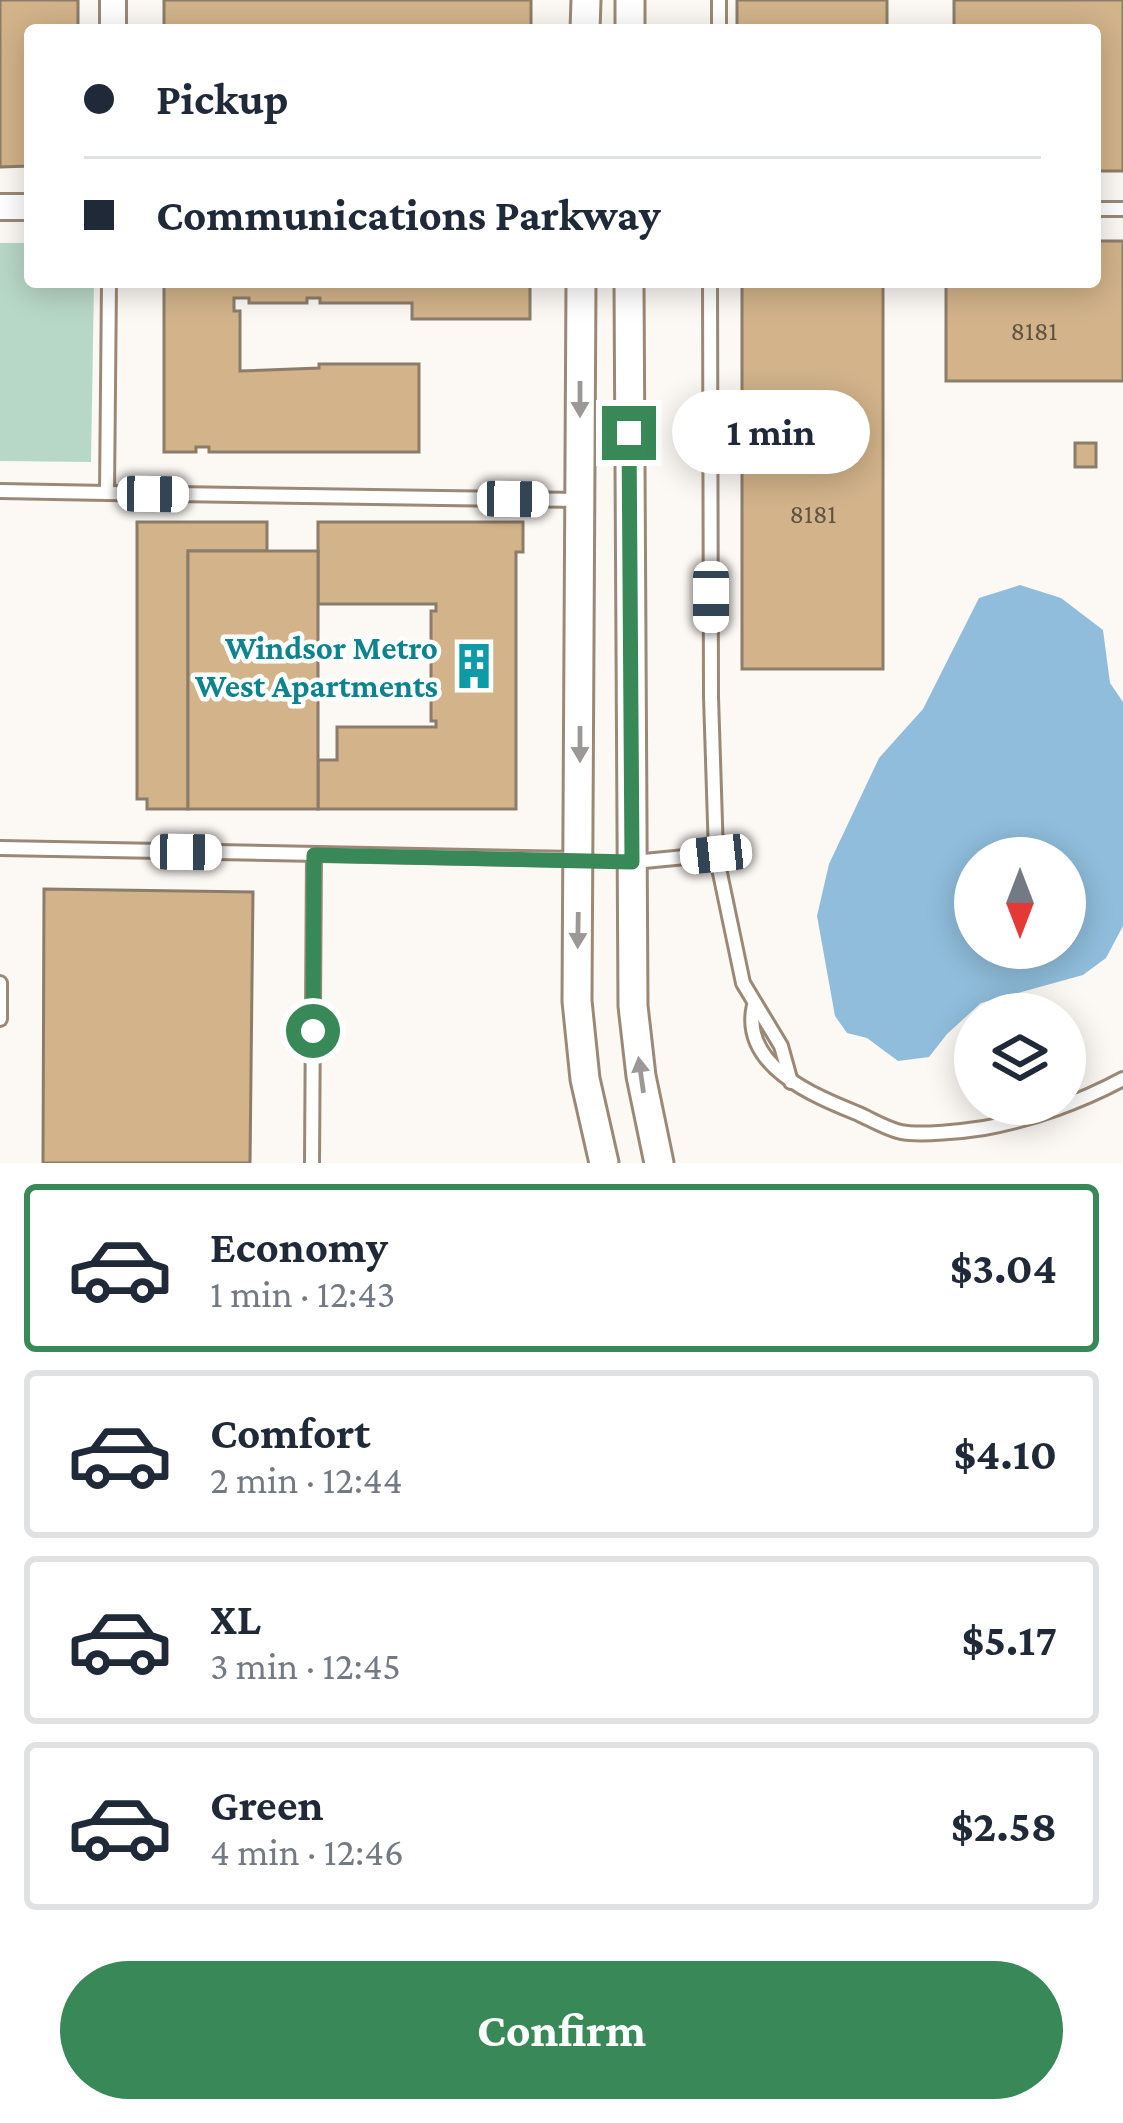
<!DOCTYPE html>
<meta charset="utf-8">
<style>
:root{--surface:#fff;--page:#f2f2f3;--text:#1f2937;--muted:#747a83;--line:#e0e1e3;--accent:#388858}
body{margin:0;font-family:"Crimson Pro",serif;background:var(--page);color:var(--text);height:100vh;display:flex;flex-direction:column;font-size:45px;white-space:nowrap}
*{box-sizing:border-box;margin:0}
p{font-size:39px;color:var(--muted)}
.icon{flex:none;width:66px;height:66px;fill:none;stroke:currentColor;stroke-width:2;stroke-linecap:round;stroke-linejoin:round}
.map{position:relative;height:1163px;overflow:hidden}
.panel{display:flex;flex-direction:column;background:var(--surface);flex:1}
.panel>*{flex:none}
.top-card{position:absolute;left:24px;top:24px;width:1077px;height:264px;border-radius:12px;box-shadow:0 6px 30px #0003;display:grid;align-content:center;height:264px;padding:0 60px;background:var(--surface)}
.needle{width:78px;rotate:180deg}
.buttons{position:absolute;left:954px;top:837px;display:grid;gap:24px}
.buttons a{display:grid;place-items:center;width:132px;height:132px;border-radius:50%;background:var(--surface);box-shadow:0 6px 30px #0003;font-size:60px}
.end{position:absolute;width:54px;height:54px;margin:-27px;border:15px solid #388858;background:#fff;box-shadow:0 0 0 6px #fff}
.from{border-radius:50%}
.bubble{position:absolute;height:84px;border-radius:42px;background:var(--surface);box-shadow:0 6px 30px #0003;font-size:39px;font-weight:700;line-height:84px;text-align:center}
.car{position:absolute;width:36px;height:72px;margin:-36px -18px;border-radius:15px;box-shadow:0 0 9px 3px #0007;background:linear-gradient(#fff 24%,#345 0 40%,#fff 0 76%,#345 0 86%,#fff 0)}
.top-card b{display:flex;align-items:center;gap:42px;height:114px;font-size:45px}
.top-card b+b{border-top:3px solid var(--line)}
.top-card i{width:30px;height:30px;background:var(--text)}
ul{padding:21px 0 0;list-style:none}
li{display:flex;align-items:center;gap:36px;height:168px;margin:0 24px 18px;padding:0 36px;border:6px solid var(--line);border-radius:12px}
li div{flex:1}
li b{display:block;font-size:45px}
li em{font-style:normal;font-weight:700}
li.on{border-color:var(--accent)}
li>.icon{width:108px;height:108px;stroke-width:1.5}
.primary-button{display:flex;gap:24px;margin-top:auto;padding:24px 60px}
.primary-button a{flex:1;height:138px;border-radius:72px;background:var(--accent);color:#fff;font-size:48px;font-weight:700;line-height:138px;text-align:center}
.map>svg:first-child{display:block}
</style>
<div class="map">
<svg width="1123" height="1163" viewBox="0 0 1123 1163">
<rect width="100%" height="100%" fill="#fcf8f4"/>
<!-- green -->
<path fill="#b8d8c7" d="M0 243H30V282H94L91 462 0 461Z"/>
<!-- water -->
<path fill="#8fbddb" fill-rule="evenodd" d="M1020 585 1061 598 1103 630 1110 683 1123 702V926L1106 958 1083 975 981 1003 947 1034 929 1057 898 1061 867 1038 847 1033 835 1016 817 916 829 864 879 758 923 709 979 598ZM975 858H1065V948H975Z"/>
<!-- building -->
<g fill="#d2b38a" stroke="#8b7d69" stroke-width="3">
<path d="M0 0H78V30H30V166L0 167Z"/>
<rect x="164" y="0" width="367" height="30"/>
<rect x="737" y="0" width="150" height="30"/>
<path d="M954 0H1123V171H1095V30H954Z"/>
<path d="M1095 241H1123V381H946V282H1095Z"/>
<path d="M164 282H530V319H412V303H320V298H307V303H249V298H234V311H240V371L319 368V364H419V452H209V447H196V452H164Z"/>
<rect x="742" y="282" width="141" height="387"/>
<rect x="1075" y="443" width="21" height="24"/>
<path d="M137 522H267V551H188V809H147V799H137Z"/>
<path d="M318 522H523V552H516V809H318V760H337V727H436V721H431V611H436V604H318Z"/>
<rect x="188" y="551" width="130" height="258"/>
<path d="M44 889 253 892 250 1163H43Z"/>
</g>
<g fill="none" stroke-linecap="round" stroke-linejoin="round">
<defs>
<g id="service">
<path d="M719 0V30"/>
<path d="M1095 209H1123"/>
<path d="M0 491 107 493 109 282"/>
<path d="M107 493 580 500"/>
<path d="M0 848 578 859"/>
<path d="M716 854 743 983 781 1046 791 1082"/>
<path d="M634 862 716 854 711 697 710 282"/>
<path d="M0 983V1019"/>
<path d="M754 1005C740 1066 814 1096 859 1114 872 1120 887 1129 901 1132 920 1136 965 1131 984 1128 1031 1120 1082 1101 1123 1079"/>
<path d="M312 1163 314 855"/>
</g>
<g id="minor">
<path d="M113 30V0"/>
<path d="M0 207H30"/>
</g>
<g id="tertiary">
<path d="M585 30 586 0"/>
<path d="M630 30V0"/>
<path d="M581 282 577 1001 585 1079 604 1163"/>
<path d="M629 282 633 1006 641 1076 659 1163"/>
</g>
</defs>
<!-- service casing -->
<use href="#service" stroke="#9b8977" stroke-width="18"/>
<!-- minor casing -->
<use href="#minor" stroke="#9b8977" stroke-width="30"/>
<!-- tertiary casing -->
<use href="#tertiary" stroke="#9b8977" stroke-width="33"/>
<!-- service -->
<use href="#service" stroke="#fff" stroke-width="12"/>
<!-- minor -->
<use href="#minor" stroke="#fff" stroke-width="24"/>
<!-- tertiary -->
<use href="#tertiary" stroke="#fff" stroke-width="27"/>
</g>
<!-- one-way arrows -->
<defs><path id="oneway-solid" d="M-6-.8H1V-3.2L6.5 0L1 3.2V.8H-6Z" transform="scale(3)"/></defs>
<g fill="#9c9895">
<use href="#oneway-solid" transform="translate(580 399) rotate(90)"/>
<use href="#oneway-solid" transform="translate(580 744) rotate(90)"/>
<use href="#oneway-solid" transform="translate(578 930) rotate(91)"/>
<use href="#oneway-solid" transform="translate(641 1075) rotate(-98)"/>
</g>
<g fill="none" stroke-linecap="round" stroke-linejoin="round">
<!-- route -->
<path stroke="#388858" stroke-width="15" d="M313 1031 314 855 632 862 629 433"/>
</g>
<!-- icons -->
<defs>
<symbol id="building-bare" viewBox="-9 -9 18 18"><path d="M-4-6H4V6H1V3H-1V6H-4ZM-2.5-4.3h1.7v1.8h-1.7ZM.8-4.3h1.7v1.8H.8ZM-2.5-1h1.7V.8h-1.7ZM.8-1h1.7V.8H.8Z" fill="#0f9aa8" stroke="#fff" stroke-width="2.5" paint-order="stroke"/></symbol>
</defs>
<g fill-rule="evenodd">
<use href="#building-bare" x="441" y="633" width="66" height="66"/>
</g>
<g text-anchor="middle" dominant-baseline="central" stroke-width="9" stroke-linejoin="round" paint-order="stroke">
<!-- number labels -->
<g font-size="27" fill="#605243">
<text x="1034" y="331">8181</text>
<text x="813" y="514">8181</text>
</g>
<!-- culture labels -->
<g font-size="33" font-weight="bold" fill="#0d838f" stroke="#fff" text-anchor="end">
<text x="438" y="647">Windsor Metro<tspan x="438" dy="38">West Apartments</tspan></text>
</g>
</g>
</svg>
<div class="buttons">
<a><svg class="needle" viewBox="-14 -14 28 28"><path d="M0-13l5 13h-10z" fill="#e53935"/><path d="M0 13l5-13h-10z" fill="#747a83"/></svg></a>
<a><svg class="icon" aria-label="layers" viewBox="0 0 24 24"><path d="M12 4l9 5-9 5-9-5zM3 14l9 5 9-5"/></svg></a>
</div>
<i class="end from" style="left:313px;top:1031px"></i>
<i class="end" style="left:629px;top:433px"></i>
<div class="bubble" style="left:672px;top:390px;width:198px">1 min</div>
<i class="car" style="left:153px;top:494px;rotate:91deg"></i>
<i class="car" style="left:513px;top:499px;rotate:91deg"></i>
<i class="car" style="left:711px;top:597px;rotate:180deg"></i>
<i class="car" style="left:186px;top:852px;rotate:91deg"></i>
<i class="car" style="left:716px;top:854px;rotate:264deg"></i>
<div class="top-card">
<b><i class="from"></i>Pickup</b>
<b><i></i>Communications Parkway</b>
</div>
</div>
<section class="panel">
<ul>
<li class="on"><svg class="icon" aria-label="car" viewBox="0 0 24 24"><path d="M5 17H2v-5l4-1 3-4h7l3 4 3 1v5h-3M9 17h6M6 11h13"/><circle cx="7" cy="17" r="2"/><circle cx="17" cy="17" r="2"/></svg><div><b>Economy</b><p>1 min · 12:43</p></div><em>$3.04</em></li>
<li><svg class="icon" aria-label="car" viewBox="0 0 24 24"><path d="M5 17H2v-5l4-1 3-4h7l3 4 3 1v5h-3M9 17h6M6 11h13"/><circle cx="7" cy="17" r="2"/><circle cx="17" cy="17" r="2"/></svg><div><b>Comfort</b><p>2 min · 12:44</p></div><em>$4.10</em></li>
<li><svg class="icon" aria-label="car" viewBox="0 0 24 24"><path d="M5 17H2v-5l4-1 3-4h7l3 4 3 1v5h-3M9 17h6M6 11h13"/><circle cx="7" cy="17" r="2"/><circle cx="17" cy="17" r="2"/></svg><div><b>XL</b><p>3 min · 12:45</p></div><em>$5.17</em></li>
<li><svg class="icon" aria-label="car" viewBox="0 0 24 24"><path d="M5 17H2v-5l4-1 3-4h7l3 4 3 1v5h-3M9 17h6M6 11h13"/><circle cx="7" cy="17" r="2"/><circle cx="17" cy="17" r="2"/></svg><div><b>Green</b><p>4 min · 12:46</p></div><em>$2.58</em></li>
</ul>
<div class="primary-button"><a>Confirm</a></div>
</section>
